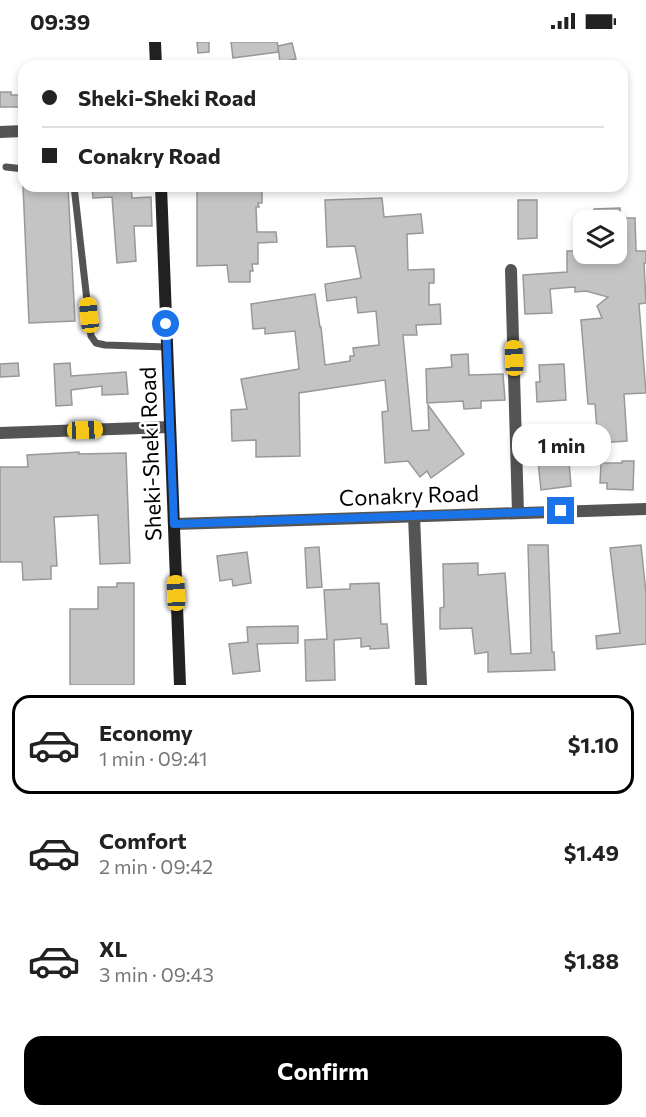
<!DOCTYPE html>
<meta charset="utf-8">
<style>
:root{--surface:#fff;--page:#f6f6f6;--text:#222;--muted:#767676;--line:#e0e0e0;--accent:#000}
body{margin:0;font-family:Commissioner,sans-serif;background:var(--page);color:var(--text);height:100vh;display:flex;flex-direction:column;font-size:22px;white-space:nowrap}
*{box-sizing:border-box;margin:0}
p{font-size:20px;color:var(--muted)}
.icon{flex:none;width:33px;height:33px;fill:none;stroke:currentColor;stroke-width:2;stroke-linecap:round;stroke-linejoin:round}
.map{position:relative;height:643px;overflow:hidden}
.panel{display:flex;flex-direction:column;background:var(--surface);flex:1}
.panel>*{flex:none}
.top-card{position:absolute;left:18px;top:18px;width:610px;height:132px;border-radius:18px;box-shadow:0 3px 9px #0003;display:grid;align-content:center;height:132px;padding:0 24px;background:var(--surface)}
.fabs{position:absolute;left:573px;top:168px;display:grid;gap:12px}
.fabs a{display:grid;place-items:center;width:54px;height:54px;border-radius:12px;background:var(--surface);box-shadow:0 3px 9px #0003;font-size:30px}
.end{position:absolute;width:27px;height:27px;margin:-14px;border:8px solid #1a73e8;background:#fff;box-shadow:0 0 0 3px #fff}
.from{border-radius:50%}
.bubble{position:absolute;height:42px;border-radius:18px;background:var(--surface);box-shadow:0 3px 9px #0003;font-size:20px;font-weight:700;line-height:42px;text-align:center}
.car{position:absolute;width:18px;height:36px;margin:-18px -9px;border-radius:8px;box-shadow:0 0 4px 2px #0007;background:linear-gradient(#f5c518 24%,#345 0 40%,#f5c518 0 76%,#345 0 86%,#f5c518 0)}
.top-card b{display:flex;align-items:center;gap:21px;height:57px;font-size:22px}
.top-card b+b{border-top:2px solid var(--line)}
.top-card i{width:15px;height:15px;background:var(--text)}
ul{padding:10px 0 0;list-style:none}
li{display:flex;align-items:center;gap:18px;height:99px;margin:0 12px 9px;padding:0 12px;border:3px solid transparent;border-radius:18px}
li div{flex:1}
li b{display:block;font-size:22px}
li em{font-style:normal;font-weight:700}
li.selected{border-color:var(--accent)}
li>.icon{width:54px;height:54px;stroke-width:1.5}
.cta{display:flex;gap:12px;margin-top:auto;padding:12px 24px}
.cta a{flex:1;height:69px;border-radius:18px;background:var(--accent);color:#fff;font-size:24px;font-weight:700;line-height:69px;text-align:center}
.status{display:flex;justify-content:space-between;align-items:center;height:42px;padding:0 30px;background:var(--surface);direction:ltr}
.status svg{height:16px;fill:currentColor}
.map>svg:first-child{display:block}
</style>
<div class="status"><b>09:39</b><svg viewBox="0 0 49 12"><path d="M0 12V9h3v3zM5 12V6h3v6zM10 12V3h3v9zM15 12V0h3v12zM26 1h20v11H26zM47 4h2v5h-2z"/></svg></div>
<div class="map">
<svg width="646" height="643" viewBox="0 0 646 643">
<rect width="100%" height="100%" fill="#fff"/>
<!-- building -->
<g fill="#c4c4c4" stroke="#989898" stroke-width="1.5">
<path d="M197 0H209V10L198 11Z"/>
<path d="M231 0H277L278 4 292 1 296 17 280 20 278 4V10L233 16Z"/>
<path d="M0 50H11V53H24V65H0Z"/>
<path d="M23 144H68L75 279 29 281Z"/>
<path d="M92 144H131L132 156 151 155 152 184H134L136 219 117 221 112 155 93 156Z"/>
<path d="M197 144H262V161H258L259 165H256L257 190H276L277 200 258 201V222H252L253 229H250V240H229L227 223 197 224Z"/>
<path d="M382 156 384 175 421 172 423 191 407 192 408 228 434 227V241H429V263L440 262 441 282 416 283 417 293H403L412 389 429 388 428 363 464 412 431 436 427 429 420 435 408 419 385 421 382 370 388 369 385 338 299 351 300 414 256 415V398L232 399 231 368 247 367 241 337 299 327 295 289 265 292V286L253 287 251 262 315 252 320 285H321L325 323 350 319V314H354L353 306 379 303 376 269 358 271 356 255 327 259 325 242 361 236 355 204 327 205 325 158Z"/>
<path d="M518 158H537V196L518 197Z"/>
<path d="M620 166 621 176H635L636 209H646V221H644L646 261 639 262 646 351 624 352 627 399 598 401 595 362H588L581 278 602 276 597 264 608 255 586 249 575 250V245L550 247 552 271 525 272 523 233 567 230V209H584V212H616V178H594V167Z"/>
<path d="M468 312 469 333 503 332 505 358 481 359V366L464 367 463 359 427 361 426 327 452 325 451 313Z"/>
<path d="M18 321 19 334 0 335V322Z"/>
<path d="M70 321 71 334 126 330 128 352 102 353V344L71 348 72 363 56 364 54 322Z"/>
<path d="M564 322 566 358 537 360 536 340H540L539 323Z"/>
<path d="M79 410V412L126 411 130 521 100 522 98 473 54 475 57 524H51V537L23 538 22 520H0V425H28L27 413Z"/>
<path d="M538 419 569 420 571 444 541 448Z"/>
<path d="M622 419H634L633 448 607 447V441H600L601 421H622Z"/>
<path d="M528 503H548L552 610H554L555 628 488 630V610L475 612 472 586 440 587V566L444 565 443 522 478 521V533L505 531 511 612 531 611Z"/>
<path d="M641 503 646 551V602L597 607 596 594 620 591 610 506Z"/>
<path d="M319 505 322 545 307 546 305 506Z"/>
<path d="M247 510 251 541 233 544 232 537 220 539 217 514Z"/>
<path d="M117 541H134V643H70V567H98V545H117Z"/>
<path d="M379 541 381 582H387L389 606 370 607V604L361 605V596L334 598 335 638 306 639 305 598 327 597 324 548 350 547V542Z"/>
<path d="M298 584V601L257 602 260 629 233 632 229 602 248 600 247 585Z"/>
</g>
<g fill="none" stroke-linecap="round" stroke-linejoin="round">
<!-- lane -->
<g stroke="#545454" stroke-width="7">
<path d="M6 125 24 127"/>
<path d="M74 144 91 294 96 301 105 303 167 305"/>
</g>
<!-- street -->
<g stroke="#545454" stroke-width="12">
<path d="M0 90 24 89"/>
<path d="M511 228 518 471"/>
<path d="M0 391 170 385"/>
<path d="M414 474 421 643"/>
<path d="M174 482 646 467"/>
</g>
<!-- secondary -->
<g stroke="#212121" stroke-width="12">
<path d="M155 0 156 24"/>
<path d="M161 144 180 643"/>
</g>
</g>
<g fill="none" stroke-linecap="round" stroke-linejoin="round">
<!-- route -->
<path stroke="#1a73e8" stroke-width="8" d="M166 282 174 482 561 469"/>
</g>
<g text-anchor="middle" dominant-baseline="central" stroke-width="5" stroke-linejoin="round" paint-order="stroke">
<!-- street labels -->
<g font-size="22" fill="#000" stroke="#fff">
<text transform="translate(150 412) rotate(-92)">Sheki-Sheki Road</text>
<text transform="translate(409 453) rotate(-2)">Conakry Road</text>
</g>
</g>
</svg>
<div class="fabs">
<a><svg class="icon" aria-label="layers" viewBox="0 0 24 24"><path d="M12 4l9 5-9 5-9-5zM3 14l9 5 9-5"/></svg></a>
</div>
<i class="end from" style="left:166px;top:282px"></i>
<i class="end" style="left:561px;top:469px"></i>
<div class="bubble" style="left:512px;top:382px;width:99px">1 min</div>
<i class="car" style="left:89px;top:273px;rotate:354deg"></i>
<i class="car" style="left:514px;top:316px;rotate:358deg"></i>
<i class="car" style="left:85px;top:388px;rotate:88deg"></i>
<i class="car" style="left:176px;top:551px;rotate:358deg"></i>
<div class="top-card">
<b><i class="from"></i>Sheki-Sheki Road</b>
<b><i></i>Conakry Road</b>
</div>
</div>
<section class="panel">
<ul>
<li class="selected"><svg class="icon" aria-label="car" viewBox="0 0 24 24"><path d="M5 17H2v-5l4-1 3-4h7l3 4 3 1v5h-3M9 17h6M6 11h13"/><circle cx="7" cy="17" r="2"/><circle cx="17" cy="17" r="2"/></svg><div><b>Economy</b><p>1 min · 09:41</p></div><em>$1.10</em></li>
<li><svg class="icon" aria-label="car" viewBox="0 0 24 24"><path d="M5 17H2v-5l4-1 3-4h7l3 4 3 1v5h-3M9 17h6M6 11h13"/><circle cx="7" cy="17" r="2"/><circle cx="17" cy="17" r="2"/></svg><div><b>Comfort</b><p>2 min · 09:42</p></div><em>$1.49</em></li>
<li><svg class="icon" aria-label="car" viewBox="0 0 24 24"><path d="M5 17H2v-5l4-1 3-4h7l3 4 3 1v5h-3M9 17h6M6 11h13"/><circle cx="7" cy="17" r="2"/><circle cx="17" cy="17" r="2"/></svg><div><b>XL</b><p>3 min · 09:43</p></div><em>$1.88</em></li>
</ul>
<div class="cta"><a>Confirm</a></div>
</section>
